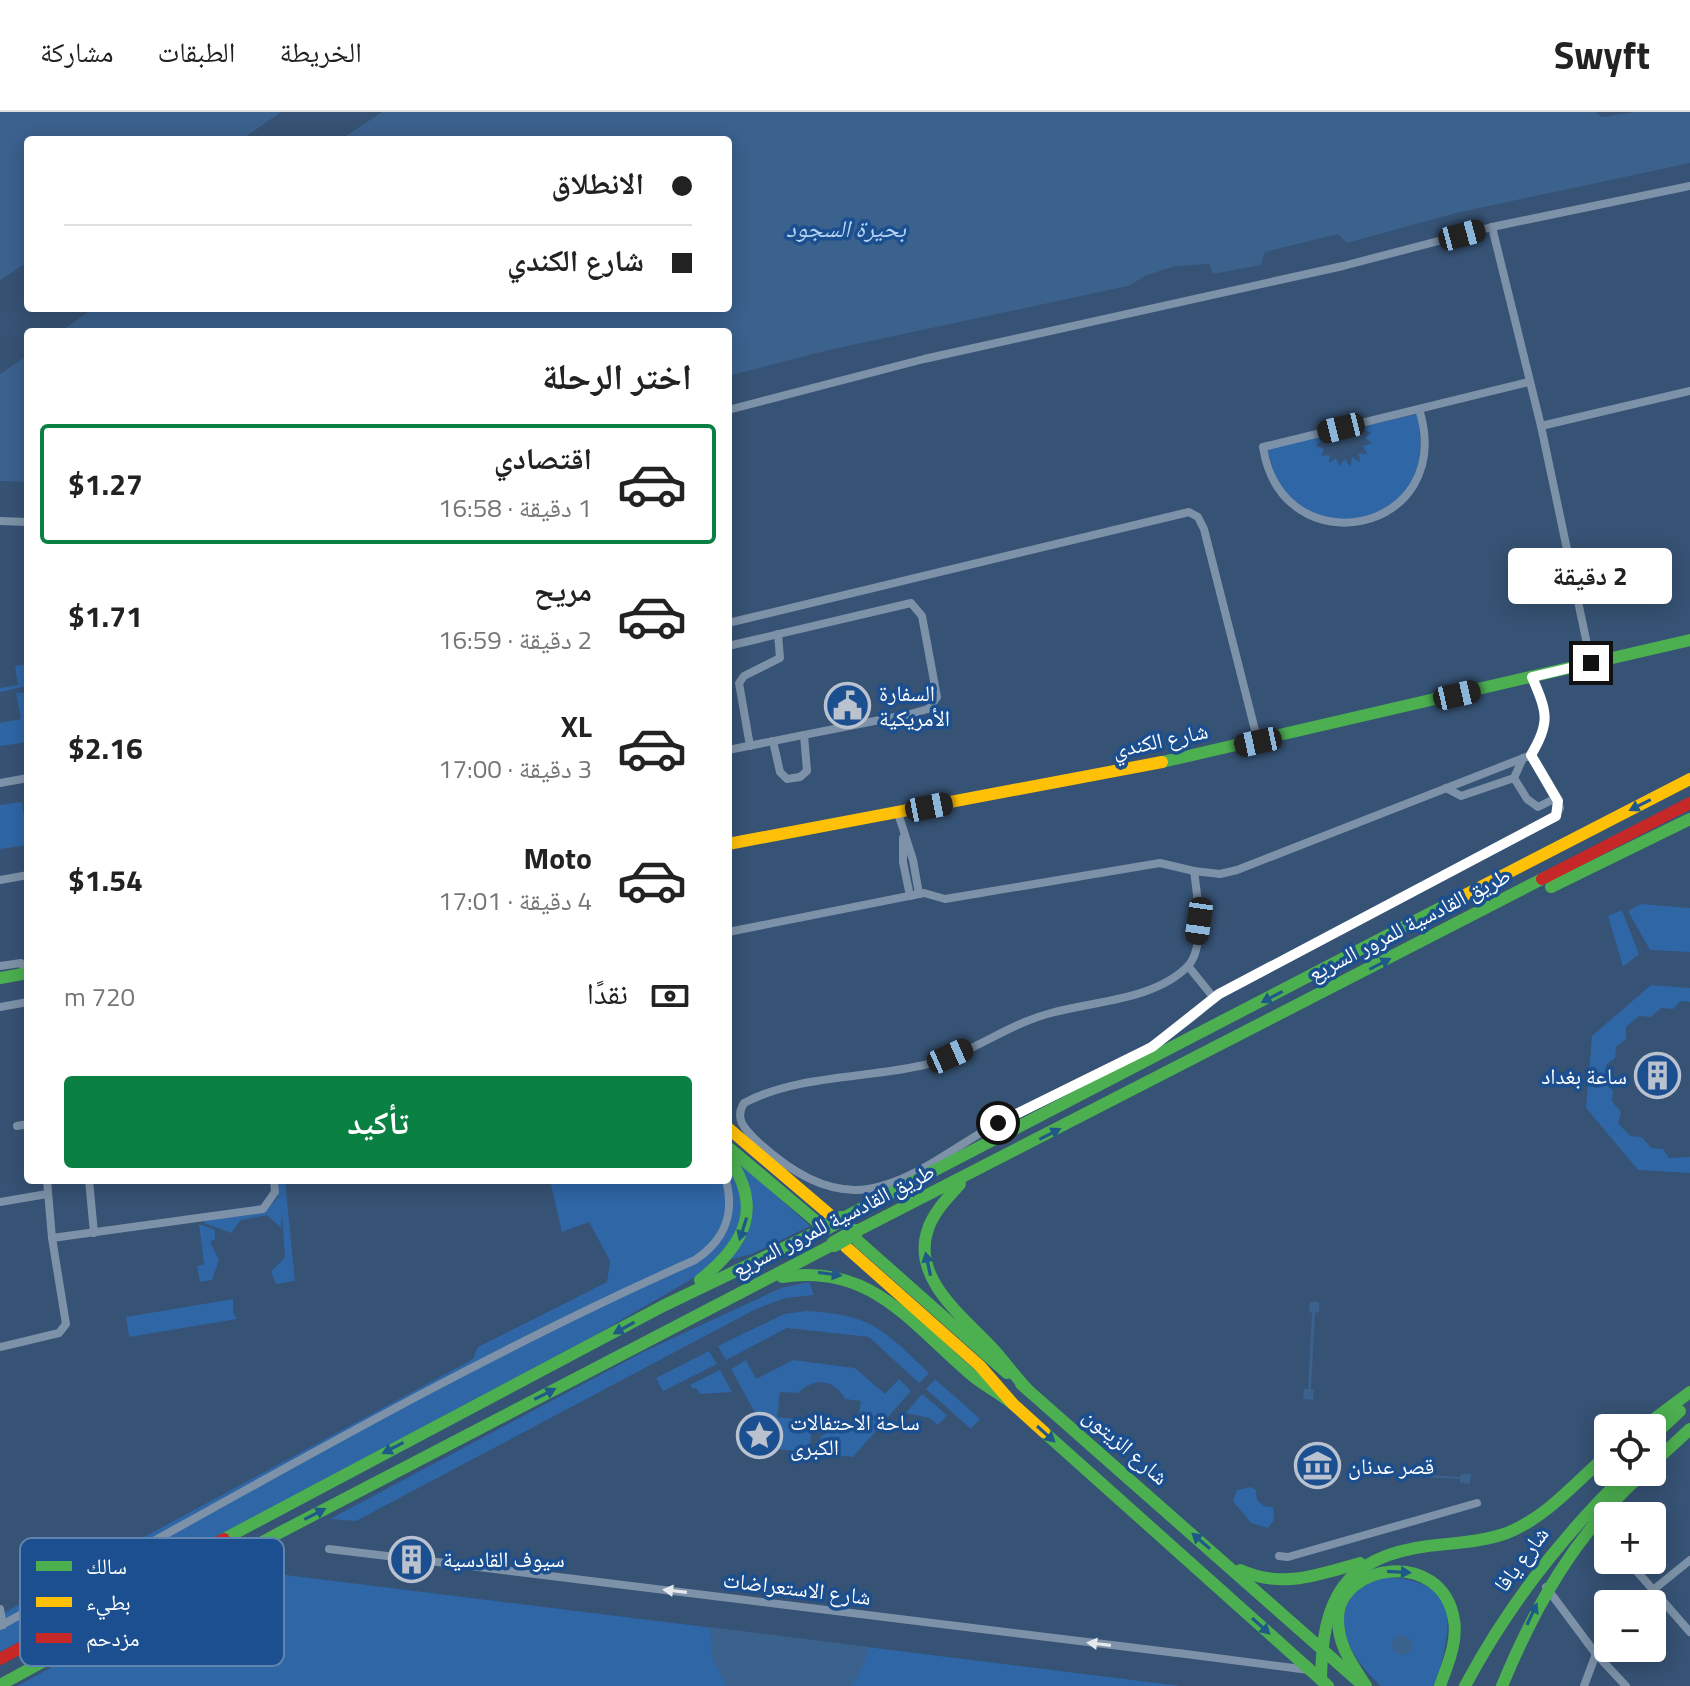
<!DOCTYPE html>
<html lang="ar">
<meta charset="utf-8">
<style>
:root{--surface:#fff;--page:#f2f2f2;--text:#222;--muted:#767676;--line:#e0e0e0;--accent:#0b8043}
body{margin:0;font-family:"Titillium Web","Noto Naskh Arabic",sans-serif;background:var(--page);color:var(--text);direction:rtl;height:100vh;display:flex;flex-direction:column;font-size:30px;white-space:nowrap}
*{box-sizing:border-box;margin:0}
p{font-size:26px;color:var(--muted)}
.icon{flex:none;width:44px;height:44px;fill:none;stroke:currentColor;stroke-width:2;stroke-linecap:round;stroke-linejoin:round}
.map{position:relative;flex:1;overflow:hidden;direction:ltr}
.drawer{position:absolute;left:24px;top:216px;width:708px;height:856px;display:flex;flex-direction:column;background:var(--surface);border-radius:8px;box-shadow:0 4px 20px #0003;direction:rtl}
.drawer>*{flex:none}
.top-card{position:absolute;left:24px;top:24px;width:708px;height:176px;border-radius:8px;box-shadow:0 4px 20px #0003;direction:rtl;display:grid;align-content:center;height:176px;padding:0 40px;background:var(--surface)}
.tools{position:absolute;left:1594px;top:1302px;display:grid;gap:16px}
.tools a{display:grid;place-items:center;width:72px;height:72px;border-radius:8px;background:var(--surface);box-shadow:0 4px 20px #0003;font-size:40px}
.end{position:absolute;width:36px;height:36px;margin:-18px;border:10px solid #fff;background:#111;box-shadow:0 0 0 4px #111}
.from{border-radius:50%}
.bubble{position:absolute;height:56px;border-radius:8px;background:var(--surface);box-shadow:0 4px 20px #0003;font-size:26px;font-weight:700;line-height:56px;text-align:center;direction:rtl}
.car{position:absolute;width:24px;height:48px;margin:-24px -12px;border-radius:10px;box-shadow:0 0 6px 2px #0007;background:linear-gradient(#222 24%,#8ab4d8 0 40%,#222 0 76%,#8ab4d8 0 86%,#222 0)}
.top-card b{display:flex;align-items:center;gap:28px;height:76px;font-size:30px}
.top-card b+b{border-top:2px solid var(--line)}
.top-card i{width:20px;height:20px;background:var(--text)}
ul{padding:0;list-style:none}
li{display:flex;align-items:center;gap:24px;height:120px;margin:0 16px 12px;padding:0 24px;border:4px solid transparent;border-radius:8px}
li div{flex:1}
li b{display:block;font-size:30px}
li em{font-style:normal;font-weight:700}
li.selected{border-color:var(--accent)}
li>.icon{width:72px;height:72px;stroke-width:1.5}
h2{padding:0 40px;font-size:36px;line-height:96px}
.pay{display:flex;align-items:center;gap:20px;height:88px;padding:0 40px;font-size:30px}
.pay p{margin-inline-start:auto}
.primary-button{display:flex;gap:16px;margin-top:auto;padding:16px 40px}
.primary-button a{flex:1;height:92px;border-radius:8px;background:var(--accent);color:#fff;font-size:32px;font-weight:700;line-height:92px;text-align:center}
header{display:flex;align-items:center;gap:48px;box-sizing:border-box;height:112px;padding:0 40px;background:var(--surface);border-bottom:2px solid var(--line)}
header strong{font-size:38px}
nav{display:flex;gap:44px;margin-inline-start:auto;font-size:28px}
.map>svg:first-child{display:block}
</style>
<header>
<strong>Swyft</strong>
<nav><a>الخريطة</a><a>الطبقات</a><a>مشاركة</a></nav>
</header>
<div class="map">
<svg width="1690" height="1574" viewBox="0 0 1690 1574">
<rect width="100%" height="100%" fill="#365274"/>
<!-- green -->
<g fill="#2f66a5">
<path d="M1417 302C1421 327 1424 351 1410 374 1386 414 1314 419 1285 383 1276 371 1272 351 1267 337L1319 325 1321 328 1316 334 1324 337 1321 344 1330 343 1329 351 1336 346 1339 354 1345 347 1350 355 1352 345 1360 350 1358 341 1367 342 1363 334 1372 331 1365 326 1371 321 1364 318 1365 314Z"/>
<path d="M27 552 28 574 0 580V576L18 573 15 554Z"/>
<path d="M28 580V630L0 634V611L21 607 16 581Z"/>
<path d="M22 690 28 733 0 737V693Z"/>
<path d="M1641 792 1690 796V840L1650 838 1628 799Z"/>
<path d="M1622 798 1639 842 1623 855 1608 804Z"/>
<path d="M1651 873 1690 876V890L1681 889 1673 897 1661 896 1651 905 1639 904 1626 915V927L1616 935 1615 946 1606 953 1605 971 1613 979 1612 989 1621 1000 1618 1011 1630 1024 1642 1025 1651 1036 1663 1037 1669 1046 1690 1045V1061L1638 1058 1586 996 1592 924Z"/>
<path d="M728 1046 743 1053 810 1114 752 1142 721 1150 592 1225 0 1540V1503L473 1247 478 1235 607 1170 610 1149 589 1110 562 1120 550 1068H728Z"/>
<path d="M279 1068H285L295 1169 276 1172 271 1160 285 1145 282 1102 281 1116 267 1103 241 1108 231 1121 204 1111V1107L267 1098 278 1085Z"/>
<path d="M199 1112 215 1118V1127L210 1130 219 1148 212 1168 200 1170 197 1154 204 1152Z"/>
<path d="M809 1170 814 1183 785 1186 756 1197 356 1409 330 1407 643 1240 781 1176Z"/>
<path d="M233 1187V1200L237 1207 129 1225 126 1205Z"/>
<path d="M806 1199C871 1202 884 1218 929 1261L919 1271 869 1225 787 1216 726 1248 718 1234 784 1202Z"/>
<path d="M709 1239 717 1252 663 1279 656 1266Z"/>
<path d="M746 1248 756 1267 793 1248 855 1256 885 1282 899 1267 911 1279 853 1345 819 1341 821 1324 841 1314 857 1315 861 1289 845 1287C834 1267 814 1265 798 1281L780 1280 777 1305 795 1307 811 1322 810 1340 775 1337 731 1257Z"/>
<path d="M720 1258 732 1280 700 1282 696 1276 693 1277 690 1273Z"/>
<path d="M935 1267 980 1307 971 1317 926 1277Z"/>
<path d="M922 1282 947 1303 938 1313 929 1306 906 1301Z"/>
<path d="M1251 1375 1256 1378 1257 1388 1264 1394 1273 1395 1274 1408 1268 1416 1251 1411 1233 1389 1237 1378Z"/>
<path d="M239 1454 286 1463 1181 1574H17Z"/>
<path d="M1381 1465C1465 1468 1452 1510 1436 1574H1381C1358 1553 1328 1514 1353 1483 1359 1476 1373 1470 1381 1465Z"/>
</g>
<!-- water -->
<g fill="#3b618d">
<path d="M0 0H281L241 28H28V150L0 168Z"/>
<path d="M382 0H1595L1602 5 1635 0H1690V51L1456 101 1347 131 1338 122 1265 140 1261 153 1213 162 1209 152 1176 154 1147 163 1128 174 829 238 728 264V220H60L94 196H728V28H340Z"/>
<path d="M28 243V370L0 369V262Z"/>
<path d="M1310 1190H1319V1200L1315 1201 1311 1277H1314L1313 1288 1303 1287 1304 1277H1308L1312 1201 1309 1200Z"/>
<path d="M1373 1355 1384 1356V1360L1460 1365 1461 1362H1471L1470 1372 1460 1371V1367L1384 1363 1383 1366 1373 1365Z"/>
<path d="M710 1515 869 1535 863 1554 852 1574H727L712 1546Z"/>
<circle cx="1402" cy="1533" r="10"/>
</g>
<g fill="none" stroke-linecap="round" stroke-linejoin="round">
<!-- street -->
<g stroke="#7d92a8" stroke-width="8">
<path d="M1492 115 1541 314 1591 551"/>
<path d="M1419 297C1458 422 1282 457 1263 335L1529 270"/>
<path d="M728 298 924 247 1343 154 1492 115 1690 74"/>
<path d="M1541 314 1690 279"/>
<path d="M0 409 28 410"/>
<path d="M728 511 1189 400 1198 405 1204 417 1258 630"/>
<path d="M728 534 911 491 922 504 937 585 928 597 910 602 728 638"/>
<path d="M773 629 780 660 787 667 800 665 807 659 804 623"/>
<path d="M750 634 739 571 744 564 780 546 778 522"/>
<path d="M1531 643C1551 610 1547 600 1532 565"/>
<path d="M1523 646 1514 666 1527 687 1538 695 1556 686"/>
<path d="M0 671 28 666"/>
<path d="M1446 676 1461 684 1514 666"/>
<path d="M898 701 913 748 919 782"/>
<path d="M903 726V750L910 784"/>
<path d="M0 768 28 763"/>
<path d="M728 820 924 781 945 787 1160 751 1194 759C1197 782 1206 835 1188 854 1155 888 1094 889 1051 901 1008 912 971 942 928 952 868 967 799 962 744 991 733 1008 747 1019 759 1031 789 1058 826 1083 868 1077 914 1070 958 1032 998 1011 1072 972 1154 945 1214 886"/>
<path d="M0 854 21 851 28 861"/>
<path d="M1188 854 1214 886 1556 704 1560 696 1531 643 1237 758 1220 762 1194 759"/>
<path d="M0 895 28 890"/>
<path d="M17 1014 28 1012"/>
<path d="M89 1068 94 1121"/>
<path d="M0 1090 47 1082"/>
<path d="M52 1126 263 1097 275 1080 274 1068"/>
<path d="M0 1235 59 1221 66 1212 52 1126 47 1068"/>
<path d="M1593 1409 1608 1426"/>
<path d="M329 1437 412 1447"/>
<path d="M1279 1444 1288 1445 1477 1391"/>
<path d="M413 1447 1177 1541"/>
<path d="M1627 1448 1690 1520"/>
<path d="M1546 1475 1596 1542 1626 1574"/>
<path d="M1653 1478 1690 1448"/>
<path d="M0 1497 3 1513"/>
<path d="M0 1514C230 1389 455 1254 695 1148 725 1128 735 1102 726 1068"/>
<path d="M1178 1541 1309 1558"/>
<path d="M1584 1574 1596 1542"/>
</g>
<!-- fast -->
<g stroke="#4caf50" stroke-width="12">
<path d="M1162 650 1690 528"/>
<path d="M1551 775 1690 707"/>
<path d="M0 866 28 861"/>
<path d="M728 1035 817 1110"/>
<path d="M960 1072C948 1086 934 1099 928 1117 910 1167 966 1207 995 1239 1006 1252 1016 1265 1027 1277"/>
<path d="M841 1107 1463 784"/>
<path d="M855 1120 1542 767"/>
<path d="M858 1129 1007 1261"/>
<path d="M782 1165C869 1151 908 1208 967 1259 981 1272 998 1280 1013 1292"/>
<path d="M700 1168C745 1132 764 1096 728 1045"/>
<path d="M1021 1272 1358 1569"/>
<path d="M1642 1316 1690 1280"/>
<path d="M1044 1320 1328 1574"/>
<path d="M1652 1325 1680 1299"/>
<path d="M1652 1352 1690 1317"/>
<path d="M224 1427 663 1194 819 1119"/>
<path d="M1240 1458C1282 1477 1318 1463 1360 1451"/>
<path d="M1321 1568C1322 1487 1343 1445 1428 1434 1454 1431 1482 1430 1507 1421 1547 1405 1576 1370 1608 1342"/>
<path d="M0 1573 279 1421 834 1132"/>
<path d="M1366 1574C1352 1552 1338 1534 1338 1507 1338 1452 1442 1435 1454 1508 1458 1530 1447 1554 1440 1574"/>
<path d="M1465 1574C1508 1493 1562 1424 1628 1360"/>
<path d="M1502 1574C1536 1492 1575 1423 1641 1363"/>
</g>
<!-- slow -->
<g stroke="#ffc107" stroke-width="12">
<path d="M728 732 1162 650"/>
<path d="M1463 784 1690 667"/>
<path d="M728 1016 829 1102"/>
<path d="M846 1135 980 1254 1013 1292 1044 1320"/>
</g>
<!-- jam -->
<g stroke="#c62828" stroke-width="12">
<path d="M1542 767 1690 691"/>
<path d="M1636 1366 1643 1360"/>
<path d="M0 1547 224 1427"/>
</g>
<!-- fast-bridge -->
<g stroke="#4caf50" stroke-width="16">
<path d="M819 1119 841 1107"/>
<path d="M834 1132 855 1120"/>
</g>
</g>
<!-- one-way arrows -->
<defs><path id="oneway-solid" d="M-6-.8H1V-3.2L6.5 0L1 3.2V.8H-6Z" transform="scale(2)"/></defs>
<g fill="#205989">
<use href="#oneway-solid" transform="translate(1640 693) rotate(153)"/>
<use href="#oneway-solid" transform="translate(1380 852) rotate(-27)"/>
<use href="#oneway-solid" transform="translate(1272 885) rotate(152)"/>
<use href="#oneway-solid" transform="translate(1050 1022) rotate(-27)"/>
<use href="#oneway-solid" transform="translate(743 1117) rotate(108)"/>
<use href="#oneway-solid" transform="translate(928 1152) rotate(-102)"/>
<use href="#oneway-solid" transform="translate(830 1162) rotate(8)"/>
<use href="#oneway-solid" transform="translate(624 1216) rotate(151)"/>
<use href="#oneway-solid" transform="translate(545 1282) rotate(-27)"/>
<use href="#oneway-solid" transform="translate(1046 1322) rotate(42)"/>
<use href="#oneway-solid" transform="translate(393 1336) rotate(152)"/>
<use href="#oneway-solid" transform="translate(315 1402) rotate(-27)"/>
<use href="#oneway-solid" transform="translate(1201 1429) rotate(-139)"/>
<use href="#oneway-solid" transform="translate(1399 1460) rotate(3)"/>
<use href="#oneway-solid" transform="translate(1532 1502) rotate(-65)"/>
<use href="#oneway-solid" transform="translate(1261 1514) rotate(42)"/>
</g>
<g fill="#e5e9ee">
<use href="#oneway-solid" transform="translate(675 1479) rotate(-173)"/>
<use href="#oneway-solid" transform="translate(1099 1532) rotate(-173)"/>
</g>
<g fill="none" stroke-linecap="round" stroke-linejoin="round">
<!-- route -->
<path stroke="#fff" stroke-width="10" d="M998 1011 1152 935 1219 882 1556 704 1558 689 1531 643C1551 610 1547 600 1532 565L1591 551"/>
</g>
<!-- icons -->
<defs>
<symbol id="civic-ring" viewBox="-11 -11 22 22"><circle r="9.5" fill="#1b4f8f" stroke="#b9c2ce" stroke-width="1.5"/><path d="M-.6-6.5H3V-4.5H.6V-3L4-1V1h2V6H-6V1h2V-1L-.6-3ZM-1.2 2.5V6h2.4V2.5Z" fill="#b9c2ce"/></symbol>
<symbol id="building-ring" viewBox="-11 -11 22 22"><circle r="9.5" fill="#1b4f8f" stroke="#b9c2ce" stroke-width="1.5"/><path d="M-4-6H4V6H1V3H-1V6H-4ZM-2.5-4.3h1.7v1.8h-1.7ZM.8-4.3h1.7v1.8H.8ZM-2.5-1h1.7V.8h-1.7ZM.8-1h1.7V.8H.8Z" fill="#b9c2ce"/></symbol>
<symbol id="sight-ring" viewBox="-11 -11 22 22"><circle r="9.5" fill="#1b4f8f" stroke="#b9c2ce" stroke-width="1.5"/><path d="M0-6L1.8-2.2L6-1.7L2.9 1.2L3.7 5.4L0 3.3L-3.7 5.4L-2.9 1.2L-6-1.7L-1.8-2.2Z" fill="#b9c2ce"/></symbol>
<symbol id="museum-ring" viewBox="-11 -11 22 22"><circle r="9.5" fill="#1b4f8f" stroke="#b9c2ce" stroke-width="1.5"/><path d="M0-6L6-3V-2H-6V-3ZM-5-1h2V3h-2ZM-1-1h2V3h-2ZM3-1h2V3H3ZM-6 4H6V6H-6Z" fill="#b9c2ce"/></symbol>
</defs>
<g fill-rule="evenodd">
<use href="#civic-ring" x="822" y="568" width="51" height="51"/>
<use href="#building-ring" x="1632" y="938" width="51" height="51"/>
<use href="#sight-ring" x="734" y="1298" width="51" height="51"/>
<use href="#museum-ring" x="1292" y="1328" width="51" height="51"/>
<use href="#building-ring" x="386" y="1422" width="51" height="51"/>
</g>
<g text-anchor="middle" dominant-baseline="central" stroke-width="7" stroke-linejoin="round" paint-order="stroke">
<!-- poi labels -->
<g font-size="22" fill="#fff" stroke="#1b4f8f" text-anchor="start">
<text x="879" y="581">السفارة<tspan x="879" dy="25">الأمريكية</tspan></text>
<text x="1627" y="964" text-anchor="end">ساعة بغداد</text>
<text x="790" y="1310">ساحة الاحتفالات<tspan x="790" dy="25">الكبرى</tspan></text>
<text x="1348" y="1354">قصر عدنان</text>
<text x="443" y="1447">سيوف القادسية</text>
</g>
<!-- street labels -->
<g font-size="22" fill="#fff" stroke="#1b4f8f">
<text transform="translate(1160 628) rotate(-12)">شارع الكندي</text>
<text transform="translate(1409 812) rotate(-27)">طريق القادسية للمرور السريع</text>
<text transform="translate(833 1108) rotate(-27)">طريق القادسية للمرور السريع</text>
<text transform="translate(1126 1334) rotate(41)">شارع الزيتون</text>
<text transform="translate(1521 1447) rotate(-53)">شارع يافا</text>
<text transform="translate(797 1476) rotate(7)">شارع الاستعراضات</text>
</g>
<!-- water labels -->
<g font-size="24" font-style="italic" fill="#b5d3f5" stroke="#1b4f8f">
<text x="846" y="116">بحيرة السجود</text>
</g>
</g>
<!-- legend -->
<rect x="20" y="1426" width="264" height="128" rx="12" fill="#1b4f8f" stroke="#5f84b1" stroke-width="2"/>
<rect x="36" y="1449" width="36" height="10" fill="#4caf50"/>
<rect x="36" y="1485" width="36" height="10" fill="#ffc107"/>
<rect x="36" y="1521" width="36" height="10" fill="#c62828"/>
<g font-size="22" fill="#fff">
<text x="86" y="1462">سالك</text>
<text x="86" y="1498">بطيء</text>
<text x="86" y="1534">مزدحم</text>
</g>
</svg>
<div class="tools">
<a><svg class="icon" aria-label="locate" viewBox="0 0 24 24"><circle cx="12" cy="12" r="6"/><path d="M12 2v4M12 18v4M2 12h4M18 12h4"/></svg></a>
<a>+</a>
<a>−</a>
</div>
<i class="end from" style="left:998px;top:1011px"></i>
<i class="end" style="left:1591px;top:551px"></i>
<div class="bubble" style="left:1508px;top:436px;width:164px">2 دقيقة</div>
<i class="car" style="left:1462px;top:123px;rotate:75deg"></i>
<i class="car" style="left:1341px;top:316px;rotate:256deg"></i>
<i class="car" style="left:1457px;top:583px;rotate:77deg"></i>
<i class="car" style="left:1258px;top:630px;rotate:258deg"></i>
<i class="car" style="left:929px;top:695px;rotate:79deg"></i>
<i class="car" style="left:1199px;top:809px;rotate:188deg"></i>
<i class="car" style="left:950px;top:944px;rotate:66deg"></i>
<div class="top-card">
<b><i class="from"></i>الانطلاق</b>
<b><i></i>شارع الكندي</b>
</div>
<section class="drawer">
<h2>اختر الرحلة</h2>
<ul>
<li class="selected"><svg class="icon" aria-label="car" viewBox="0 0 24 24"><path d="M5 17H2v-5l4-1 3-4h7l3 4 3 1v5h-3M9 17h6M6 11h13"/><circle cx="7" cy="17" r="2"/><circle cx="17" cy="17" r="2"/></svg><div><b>اقتصادي</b><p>1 دقيقة · 16:58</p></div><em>$1.27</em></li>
<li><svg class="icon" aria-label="car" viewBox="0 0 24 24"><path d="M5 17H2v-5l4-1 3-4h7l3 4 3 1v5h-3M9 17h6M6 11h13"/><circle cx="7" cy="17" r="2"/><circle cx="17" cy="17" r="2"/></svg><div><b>مريح</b><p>2 دقيقة · 16:59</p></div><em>$1.71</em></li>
<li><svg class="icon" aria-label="car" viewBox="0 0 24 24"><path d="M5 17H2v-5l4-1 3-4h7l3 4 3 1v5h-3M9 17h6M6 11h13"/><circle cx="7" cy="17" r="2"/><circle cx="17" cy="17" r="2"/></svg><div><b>XL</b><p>3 دقيقة · 17:00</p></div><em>$2.16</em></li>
<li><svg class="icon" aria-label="car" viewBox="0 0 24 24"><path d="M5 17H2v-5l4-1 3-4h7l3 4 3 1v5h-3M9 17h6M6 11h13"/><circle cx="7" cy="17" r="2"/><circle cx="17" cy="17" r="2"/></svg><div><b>Moto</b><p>4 دقيقة · 17:01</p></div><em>$1.54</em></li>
</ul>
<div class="pay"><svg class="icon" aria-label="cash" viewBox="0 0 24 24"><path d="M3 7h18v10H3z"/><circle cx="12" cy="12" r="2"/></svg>نقدًا<p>720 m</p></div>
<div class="primary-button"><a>تأكيد</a></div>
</section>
</div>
